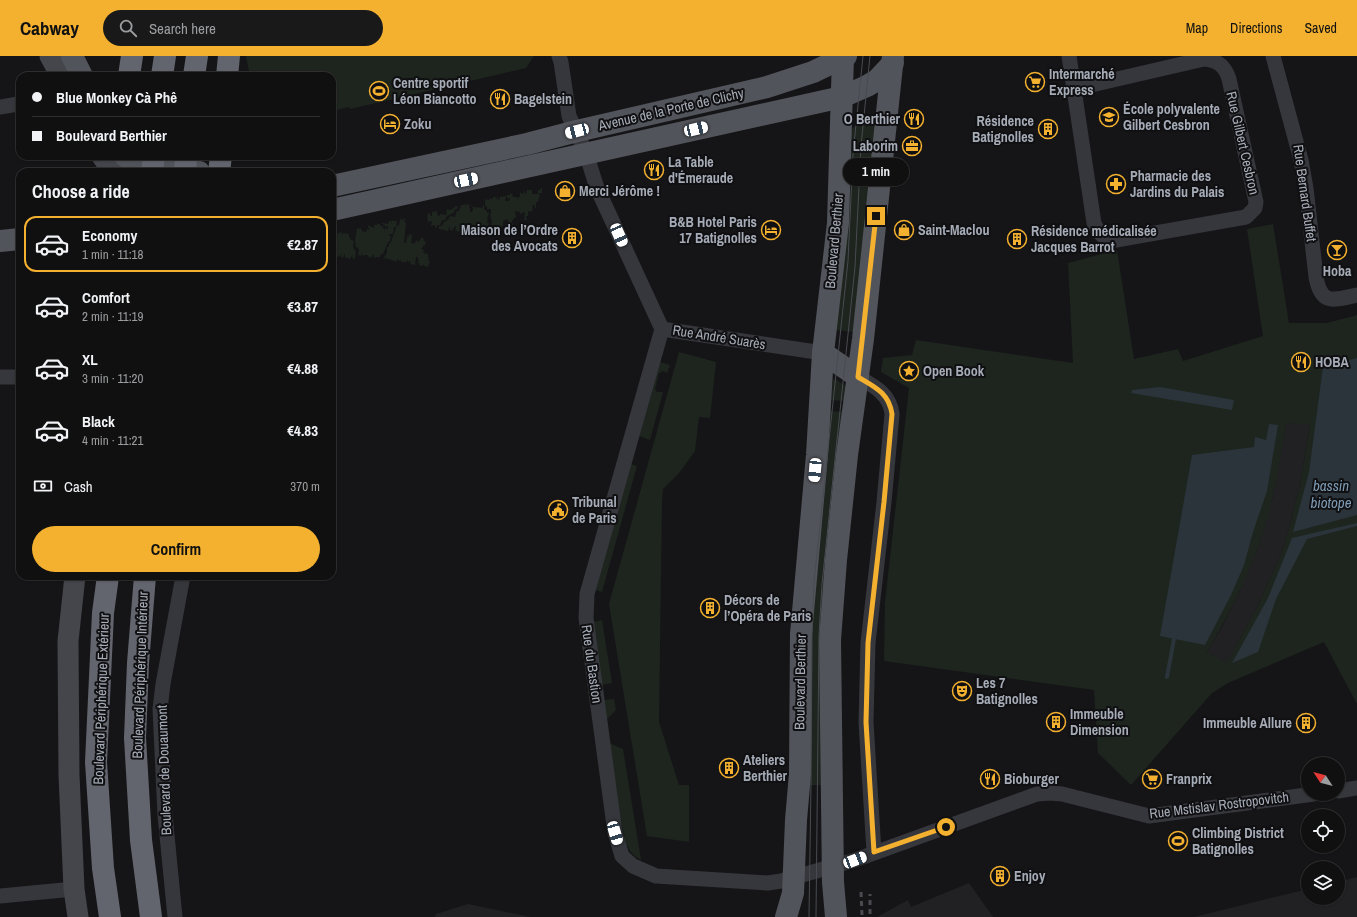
<!DOCTYPE html>
<meta charset="utf-8">
<style>
:root{--surface:#101011;--page:#19191a;--text:#f1f3f6;--muted:#9c9d9f;--line:#303031;--accent:#f4b130}
body{margin:0;font-family:"Archivo Narrow",sans-serif;background:var(--page);color:var(--text);height:100vh;display:flex;flex-direction:column;font-size:15px;white-space:nowrap}
*{box-sizing:border-box;margin:0}
p{font-size:13px;color:var(--muted)}
.icon{flex:none;width:22px;height:22px;fill:none;stroke:currentColor;stroke-width:2;stroke-linecap:round;stroke-linejoin:round}
.map{position:relative;flex:1;overflow:hidden}
.details{position:absolute;left:16px;top:112px;width:320px;height:412px;display:flex;flex-direction:column;background:var(--surface);border-radius:12px;box-shadow:0 1px 3px #0004,0 0 0 1px var(--line)}
.details>*{flex:none}
.guide{position:absolute;left:16px;top:16px;width:320px;height:88px;border-radius:12px;box-shadow:0 1px 3px #0004,0 0 0 1px var(--line);display:grid;align-content:center;height:88px;padding:0 16px;background:var(--surface)}
.needle{width:26px;rotate:306deg}
.fabs{position:absolute;left:1301px;top:701px;display:grid;gap:8px}
.fabs a{display:grid;place-items:center;width:44px;height:44px;border-radius:50%;background:var(--surface);box-shadow:0 1px 3px #0004,0 0 0 1px var(--line);font-size:20px}
.end{position:absolute;width:18px;height:18px;margin:-9px;border:5px solid #f4b130;background:#111;box-shadow:0 0 0 2px #111}
.from{border-radius:50%}
.bubble{position:absolute;height:28px;border-radius:14px;background:var(--surface);box-shadow:0 1px 3px #0004,0 0 0 1px var(--line);font-size:13px;font-weight:800;line-height:28px;text-align:center}
.car{position:absolute;width:12px;height:24px;margin:-12px -6px;border-radius:5px;box-shadow:0 0 3px 1px #0007;background:linear-gradient(#fff 24%,#345 0 40%,#fff 0 76%,#345 0 86%,#fff 0)}
.guide b{display:flex;align-items:center;gap:14px;height:38px;font-size:15px}
.guide b+b{border-top:1px solid var(--line)}
.guide i{width:10px;height:10px;background:var(--text)}
ul{padding:0;list-style:none}
li{display:flex;align-items:center;gap:12px;height:56px;margin:0 8px 6px;padding:0 8px;border:2px solid transparent;border-radius:12px}
li div{flex:1}
li b{display:block;font-size:15px}
li em{font-style:normal;font-weight:800}
li.active{border-color:var(--accent)}
li>.icon{width:36px;height:36px;stroke-width:1.5}
h2{padding:0 16px;font-size:18px;line-height:48px}
.pay{display:flex;align-items:center;gap:10px;height:44px;padding:0 16px;font-size:15px}
.pay p{margin-inline-start:auto}
.cta{display:flex;gap:8px;margin-top:auto;padding:8px 16px}
.cta a{flex:1;height:46px;border-radius:24px;background:var(--accent);color:#111;font-size:16px;font-weight:800;line-height:46px;text-align:center}
header{display:flex;align-items:center;gap:24px;box-sizing:border-box;height:56px;padding:0 20px;background:var(--accent);color:#111}
header strong{font-size:19px}
nav{display:flex;gap:22px;margin-inline-start:auto;font-size:14px}
.search{width:280px;height:36px;background:var(--page);display:flex;align-items:center;gap:10px;box-sizing:border-box;padding:0 14px;border-radius:22px;color:var(--muted);font-size:15px}
.map>svg:first-child{display:block}
</style>
<header>
<strong>Cabway</strong>
<div class="search"><svg class="icon" aria-label="search" viewBox="0 0 24 24"><circle cx="10" cy="10" r="6"/><path d="M15 15l6 6"/></svg>Search here</div>
<nav><a>Map</a><a>Directions</a><a>Saved</a></nav>
</header>
<div class="map">
<svg width="1357" height="861" viewBox="0 0 1357 861">
<rect width="100%" height="100%" fill="#151517"/>
<!-- built -->
<g fill="#212124">
<path d="M1286 367H1310L1300 429 1289 472 1281 498 1258 549 1227 608 1207 596 1223 569 1239 537 1259 489 1273 440Z"/>
<path d="M1357 821V861H1194L1308 833V842H1338V826Z"/>
<path d="M969 827 993 861H877L908 844 911 851Z"/>
<path d="M468 848 531 861H435L436 858Z"/>
</g>
<!-- green -->
<g fill="#1d251e" fill-rule="evenodd">
<path d="M246 0H534L526 12 350 53 349 51 332 55V20H250Z"/>
<path d="M866 64V71L878 64 855 276 835 274 848 75Z"/>
<path d="M541 132H542V137H539L540 141H539L538 146H536V152H535V149H533L532 156 528 155V160H526L527 164H524L525 156 520 158V156L515 155 516 162H514L512 165 513 170 508 172V175L504 173 506 167 508 168V163L503 165V170L501 171 500 170H498V171L496 172V170L491 169 492 165 490 159 491 158V153H487V150H485V143L488 144V145L490 143H493V141H495L497 144V141H498V144H499L500 141 506 140 505 145H509L510 142H507V139H510V137L512 138 513 141H517V143H518V141H520V136L523 138 524 135 525 136V138H526L527 134H532V138H538V134H540Z"/>
<path d="M464 148H465L466 152V148L470 149 469 152H470V156H472L473 153 472 151H475L476 153V151L482 152 484 148V152L486 155 487 154V157H489L487 163H488L487 167H489L488 173H490V171H494V174L496 175 491 179V181H488V176H487L485 181 480 180V178L479 180 475 179V177L471 176 470 178 465 177 466 176 464 175V177H462L463 174 462 173 460 177V175L457 176V174L455 175 456 171 455 170 452 175 450 174V170L448 175 439 173V170H442L444 166 448 164 450 160 455 161 457 155H459L461 149H464Z"/>
<path d="M456 150H458L457 153 454 154V157H452L451 158 447 160 445 164H442L440 169H437V172L435 171V169L431 170 432 165 428 166 427 160 429 157H430V160H432V156L437 155V161L438 158 440 161V158L446 159 447 153 451 154Z"/>
<path d="M404 162 405 163 404 166H406L404 187H406L408 178 409 181 410 178 412 179 411 188 412 187H414V189L416 184 419 186 421 182H423L424 185 426 186 425 189H424L421 193 424 194 423 197 428 198V201H429L428 204 430 205 428 211 424 210V207L423 210 419 209 420 206 417 209 419 204 418 203V201H416L415 209 410 208 411 205 408 206 407 204 406 207 405 206H401V203L400 205 398 204 397 203 396 206 394 205V204L392 205V203L390 205V203H388L387 204V202L383 203 387 197V191H389V188L391 186 397 169 399 170 400 163 403 164Z"/>
<path d="M392 164 393 165H397L396 171H394L393 178H390L389 180H391L390 185 388 186 383 198H381L380 201H376L375 202H374V199L373 198 372 202 370 201 371 200 369 201H368V199H365L363 200V199L362 198 361 200 358 199 359 193H358V191L356 192 355 184 357 173 361 172 362 175 366 176 367 173 369 174 368 169 374 172V169H377V168H380V166V170H383L382 173 384 172V175L385 172 388 173V170L385 171V169L382 168V167L388 168 389 165H391V168Z"/>
<path d="M1273 168 1289 267H1327L1357 259V648L1324 586 1228 627 1212 637 1131 729 1098 697 1094 634 884 605 885 546 909 332 881 316 883 302 912 299 916 284 1073 307 1068 207 1117 194 1134 303 1178 293 1183 305 1263 280 1247 173ZM1286 367 1310 368 1300 429 1289 472 1281 498 1258 549 1227 607 1207 596C1227 562 1246 526 1259 489 1273 450 1280 408 1286 367Z"/>
<path d="M339 176 342 177V180L343 177 349 178V181H350V183L354 185 353 191 356 196 355 203 352 202 353 198 350 203 347 202 346 201 345 202V197L343 202 341 201 342 196 340 201 339 199 338 201 335 200V199L334 200 333 198 332 199V178L337 179V177L339 178Z"/>
<path d="M679 296 716 306 710 362 699 361 695 395 679 417 663 433 662 446 659 666 679 729H689V786L647 780 609 548Z"/>
<path d="M660 306 670 309 667 317 663 315 659 317 655 333 657 336H663L650 384 639 380Z"/>
<path d="M835 323 846 330 844 345 831 344 833 324Z"/>
<path d="M830 355 843 356 823 729H807L808 607Z"/>
<path d="M631 408 637 410 602 536 595 534Z"/>
<path d="M602 564 612 627 601 629 593 566Z"/>
<path d="M614 643 616 654 606 664 604 644Z"/>
<path d="M609 687 623 693 641 804 636 801 630 795 622 780Z"/>
</g>
<!-- water -->
<g fill="#2b343b">
<path d="M1357 302V459L1293 476 1309 416 1323 311Z"/>
<path d="M1160 331 1234 344 1232 354 1131 337 1132 334Z"/>
<path d="M1269 368 1278 369 1267 435 1253 476 1244 509 1231 539 1205 589 1160 580 1192 399 1254 391 1255 381 1266 384Z"/>
<path d="M1357 467V470L1307 483 1276 543 1258 596 1232 607 1268 542 1292 482Z"/>
</g>
<g fill="none" stroke-linecap="round" stroke-linejoin="round">
<!-- stream -->
<path stroke="#2b343b" stroke-width="4" d="M1167 621 1174 583"/>
<!-- street -->
<g stroke="#36373c" stroke-width="15">
<path d="M559 0 561 6 569 60 586 97 597 132 662 273"/>
<path d="M1069 0 1094 167C1099 178 1104 184 1116 184L1246 161 1255 152 1256 146 1229 23C1225 10 1218 4 1204 3L1074 33"/>
<path d="M1273 0 1301 104 1306 132 1316 221C1321 250 1334 244 1357 239"/>
<path d="M0 51 18 48"/>
<path d="M662 273 587 538 586 562 615 777 622 800 633 810 656 820 768 827 781 825 855 804 1037 738 1050 737 1062 738 1149 760 1314 738"/>
<path d="M662 273 823 297"/>
<path d="M0 321H20"/>
<path d="M858 321C874 330 890 338 892 358L884 446 868 587 866 666 874 796"/>
<path d="M1338 735 1357 732"/>
<path d="M0 840 74 833"/>
<path d="M175 861 165 759 160 653 163 628 183 520"/>
</g>
<!-- secondary -->
<g stroke="#44464c" stroke-width="21">
<path d="M50 0 61 20"/>
<path d="M102 100 113 116"/>
<path d="M75 520 68 585 69 719 74 833 78 861"/>
</g>
<!-- primary -->
<g stroke="#52545b" stroke-width="22">
<path d="M72 0 82 20"/>
<path d="M125 100C134 110 184 114 199 116"/>
<path d="M332 130 527 88 577 75 767 31 813 16 846 0"/>
<path d="M332 154 842 41 867 30 877 24 893 7"/>
<path d="M0 185 20 183"/>
<path d="M823 297 858 321"/>
<path d="M786 861 793 837 796 764 800 718 801 578 817 399 823 297 838 167 843 0"/>
<path d="M836 861 833 826 830 584 836 504 847 399 863 283 893 0"/>
</g>
<!-- highway -->
<g stroke="#62656d" stroke-width="22">
<path d="M129 20 132 0"/>
<path d="M162 20 165 0"/>
<path d="M194 20 197 0"/>
<path d="M227 20 229 0"/>
<path d="M152 116 154 100"/>
<path d="M185 116 186 100"/>
<path d="M219 116 221 100"/>
<path d="M108 520 103 557 96 706 103 812 110 861"/>
<path d="M145 520 138 607 135 682 141 784 151 861"/>
</g>
<!-- tram -->
<g stroke="#494b51" stroke-width="1">
<path d="M809 861 811 728 812 578 814 526 848 205 853 98 863 0"/>
<path d="M816 861 819 579 822 528 855 211 861 90 870 0"/>
</g>
<!-- rail -->
<g stroke="#494b51" stroke-width="3" stroke-dasharray="5 4" stroke-linecap="butt">
<path d="M861 836 862 859"/>
<path d="M870 858V838"/>
</g>
</g>
<g fill="none" stroke-linecap="round" stroke-linejoin="round">
<!-- route -->
<path stroke="#f4b130" stroke-width="5" d="M876 160 858 321C875 331 889 337 892 358L884 446 868 587 866 666 874 796 946 771"/>
</g>
<!-- icons -->
<defs>
<symbol id="supermarket-ring" viewBox="-11 -11 22 22"><circle r="9.5" fill="#101012" stroke="#f4b130" stroke-width="1.5"/><path d="M-6-5.5h2.5l.6 2H6L4.5 2H-2.5L-4.4-4H-6ZM-1.5 3.2a1.3 1.3 0 1 0 .1 0ZM3 3.2a1.3 1.3 0 1 0 .1 0Z" fill="#f4b130"/></symbol>
<symbol id="stadium-ring" viewBox="-11 -11 22 22"><circle r="9.5" fill="#101012" stroke="#f4b130" stroke-width="1.5"/><path d="M0-5a6.5 5 0 1 0 0 10a6.5 5 0 1 0 0-10ZM-3.5-1.8h7v3.6h-7Z" fill="#f4b130"/></symbol>
<symbol id="restaurant-ring" viewBox="-11 -11 22 22"><circle r="9.5" fill="#101012" stroke="#f4b130" stroke-width="1.5"/><path d="M-5-6h1v4h1v-4h1v4h1v-4h1v5L-1.5 .5V6h-2V.5L-5-1ZM5-6V6H3V1.5H1.5Q1.5-4 5-6Z" fill="#f4b130"/></symbol>
<symbol id="school-ring" viewBox="-11 -11 22 22"><circle r="9.5" fill="#101012" stroke="#f4b130" stroke-width="1.5"/><path d="M0-5L7-2L0 1L-7-2ZM-4 1L0 2.5L4 1V4Q0 6-4 4Z" fill="#f4b130"/></symbol>
<symbol id="hotel-ring" viewBox="-11 -11 22 22"><circle r="9.5" fill="#101012" stroke="#f4b130" stroke-width="1.5"/><path d="M-6-4.5h1.5V1H6V5H4.5V3h-9V5H-6ZM-4 0a1.8 1.8 0 1 1 3.6 0ZM.5 0V-2.5h3Q6-2.5 6 0Z" fill="#f4b130"/></symbol>
<symbol id="building-ring" viewBox="-11 -11 22 22"><circle r="9.5" fill="#101012" stroke="#f4b130" stroke-width="1.5"/><path d="M-4-6H4V6H1V3H-1V6H-4ZM-2.5-4.3h1.7v1.8h-1.7ZM.8-4.3h1.7v1.8H.8ZM-2.5-1h1.7V.8h-1.7ZM.8-1h1.7V.8H.8Z" fill="#f4b130"/></symbol>
<symbol id="office-ring" viewBox="-11 -11 22 22"><circle r="9.5" fill="#101012" stroke="#f4b130" stroke-width="1.5"/><path d="M-6-3h4V-5.5h4V-3h4V5H-6ZM-1-4.5V-3h2v-1.5ZM-6 0V1H6V0Z" fill="#f4b130"/></symbol>
<symbol id="pharmacy-ring" viewBox="-11 -11 22 22"><circle r="9.5" fill="#101012" stroke="#f4b130" stroke-width="1.5"/><path d="M-2-6h4v4h4v4h-4v4h-4v-4h-4v-4h4Z" fill="#f4b130"/></symbol>
<symbol id="shop-ring" viewBox="-11 -11 22 22"><circle r="9.5" fill="#101012" stroke="#f4b130" stroke-width="1.5"/><path d="M-5-2.5h2.3a2.7 3.5 0 0 1 5.4 0H5L5.5 6h-11ZM-1.5-2.5h3a1.5 2.3 0 0 0-3 0Z" fill="#f4b130"/></symbol>
<symbol id="bar-ring" viewBox="-11 -11 22 22"><circle r="9.5" fill="#101012" stroke="#f4b130" stroke-width="1.5"/><path d="M-6-5H6L.8 .8V4.5H3.5V6h-7V4.5H-.8V.8Z" fill="#f4b130"/></symbol>
<symbol id="sight-ring" viewBox="-11 -11 22 22"><circle r="9.5" fill="#101012" stroke="#f4b130" stroke-width="1.5"/><path d="M0-6L1.8-2.2L6-1.7L2.9 1.2L3.7 5.4L0 3.3L-3.7 5.4L-2.9 1.2L-6-1.7L-1.8-2.2Z" fill="#f4b130"/></symbol>
<symbol id="civic-ring" viewBox="-11 -11 22 22"><circle r="9.5" fill="#101012" stroke="#f4b130" stroke-width="1.5"/><path d="M-.6-6.5H3V-4.5H.6V-3L4-1V1h2V6H-6V1h2V-1L-.6-3ZM-1.2 2.5V6h2.4V2.5Z" fill="#f4b130"/></symbol>
<symbol id="theatre-ring" viewBox="-11 -11 22 22"><circle r="9.5" fill="#101012" stroke="#f4b130" stroke-width="1.5"/><path d="M-5-5.5Q0-4 5-5.5V0Q5 5 0 6Q-5 5-5 0ZM-3.3-2.5H-1v1.5H-3.3ZM1-2.5H3.3v1.5H1ZM-2.8 1Q0 5.5 2.8 1Z" fill="#f4b130"/></symbol>
</defs>
<g fill-rule="evenodd">
<use href="#supermarket-ring" x="1024" y="15" width="22" height="22"/>
<use href="#stadium-ring" x="368" y="24" width="22" height="22"/>
<use href="#restaurant-ring" x="489" y="32" width="22" height="22"/>
<use href="#school-ring" x="1098" y="50" width="22" height="22"/>
<use href="#restaurant-ring" x="903" y="52" width="22" height="22"/>
<use href="#hotel-ring" x="379" y="57" width="22" height="22"/>
<use href="#building-ring" x="1037" y="62" width="22" height="22"/>
<use href="#office-ring" x="901" y="79" width="22" height="22"/>
<use href="#restaurant-ring" x="643" y="103" width="22" height="22"/>
<use href="#pharmacy-ring" x="1105" y="117" width="22" height="22"/>
<use href="#shop-ring" x="554" y="124" width="22" height="22"/>
<use href="#hotel-ring" x="760" y="163" width="22" height="22"/>
<use href="#shop-ring" x="893" y="163" width="22" height="22"/>
<use href="#building-ring" x="561" y="171" width="22" height="22"/>
<use href="#building-ring" x="1006" y="172" width="22" height="22"/>
<use href="#bar-ring" x="1326" y="183" width="22" height="22"/>
<use href="#restaurant-ring" x="1290" y="295" width="22" height="22"/>
<use href="#sight-ring" x="898" y="304" width="22" height="22"/>
<use href="#civic-ring" x="547" y="443" width="22" height="22"/>
<use href="#building-ring" x="699" y="541" width="22" height="22"/>
<use href="#theatre-ring" x="951" y="624" width="22" height="22"/>
<use href="#building-ring" x="1045" y="655" width="22" height="22"/>
<use href="#building-ring" x="1295" y="656" width="22" height="22"/>
<use href="#building-ring" x="718" y="701" width="22" height="22"/>
<use href="#restaurant-ring" x="979" y="712" width="22" height="22"/>
<use href="#supermarket-ring" x="1141" y="712" width="22" height="22"/>
<use href="#stadium-ring" x="1167" y="774" width="22" height="22"/>
<use href="#building-ring" x="989" y="809" width="22" height="22"/>
</g>
<g text-anchor="middle" dominant-baseline="central" stroke-width="4" stroke-linejoin="round" paint-order="stroke">
<!-- poi labels -->
<g font-size="14" font-weight="bold" fill="#a6acb7" stroke="#101012" text-anchor="start">
<text x="1049" y="18">Intermarché<tspan x="1049" dy="16">Express</tspan></text>
<text x="393" y="27">Centre sportif<tspan x="393" dy="16">Léon Biancotto</tspan></text>
<text x="514" y="43">Bagelstein</text>
<text x="1123" y="53">École polyvalente<tspan x="1123" dy="16">Gilbert Cesbron</tspan></text>
<text x="900" y="63" text-anchor="end">O Berthier</text>
<text x="1034" y="65" text-anchor="end">Résidence<tspan x="1034" dy="16">Batignolles</tspan></text>
<text x="404" y="68">Zoku</text>
<text x="898" y="90" text-anchor="end">Laborim</text>
<text x="668" y="106">La Table<tspan x="668" dy="16">d'Émeraude</tspan></text>
<text x="1130" y="120">Pharmacie des<tspan x="1130" dy="16">Jardins du Palais</tspan></text>
<text x="579" y="135">Merci Jérôme !</text>
<text x="757" y="166" text-anchor="end">B&amp;B Hotel Paris<tspan x="757" dy="16">17 Batignolles</tspan></text>
<text x="558" y="174" text-anchor="end">Maison de l’Ordre<tspan x="558" dy="16">des Avocats</tspan></text>
<text x="918" y="174">Saint-Maclou</text>
<text x="1031" y="175">Résidence médicalisée<tspan x="1031" dy="16">Jacques Barrot</tspan></text>
<text x="1337" y="215" text-anchor="middle">Hoba</text>
<text x="1315" y="306">HOBA</text>
<text x="923" y="315">Open Book</text>
<text x="572" y="446">Tribunal<tspan x="572" dy="16">de Paris</tspan></text>
<text x="724" y="544">Décors de<tspan x="724" dy="16">l’Opéra de Paris</tspan></text>
<text x="976" y="627">Les 7<tspan x="976" dy="16">Batignolles</tspan></text>
<text x="1070" y="658">Immeuble<tspan x="1070" dy="16">Dimension</tspan></text>
<text x="1292" y="667" text-anchor="end">Immeuble Allure</text>
<text x="743" y="704">Ateliers<tspan x="743" dy="16">Berthier</tspan></text>
<text x="1004" y="723">Bioburger</text>
<text x="1166" y="723">Franprix</text>
<text x="1192" y="777">Climbing District<tspan x="1192" dy="16">Batignolles</tspan></text>
<text x="1014" y="820">Enjoy</text>
</g>
<!-- street labels -->
<g font-size="14" fill="#a6acb7" stroke="#101012">
<text transform="translate(671 53) rotate(-13)">Avenue de la Porte de Clichy</text>
<text transform="translate(1243 87) rotate(77)">Rue Gilbert Cesbron</text>
<text transform="translate(1305 137) rotate(82)">Rue Bernard Buffet</text>
<text transform="translate(834 185) rotate(-85)">Boulevard Berthier</text>
<text transform="translate(719 281) rotate(9)">Rue André Suarès</text>
<text transform="translate(592 608) rotate(82)">Rue du Bastion</text>
<text transform="translate(140 619) rotate(-88)">Boulevard Périphérique Intérieur</text>
<text transform="translate(800 626) rotate(-89)">Boulevard Berthier</text>
<text transform="translate(101 643) rotate(-88)">Boulevard Périphérique Extérieur</text>
<text transform="translate(164 714) rotate(-92)">Boulevard de Douaumont</text>
<text transform="translate(1219 749) rotate(-7)">Rue Mstislav Rostropovitch</text>
</g>
<!-- water labels -->
<g font-size="15" font-style="italic" fill="#7d9ab3" stroke="#101012">
<text x="1331" y="429">bassin<tspan x="1331" dy="17">biotope</tspan></text>
</g>
</g>
</svg>
<div class="fabs">
<a><svg class="needle" viewBox="-14 -14 28 28"><path d="M0-13l5 13h-10z" fill="#e53935"/><path d="M0 13l5-13h-10z" fill="#9c9d9f"/></svg></a>
<a><svg class="icon" aria-label="locate" viewBox="0 0 24 24"><circle cx="12" cy="12" r="6"/><path d="M12 2v4M12 18v4M2 12h4M18 12h4"/></svg></a>
<a><svg class="icon" aria-label="layers" viewBox="0 0 24 24"><path d="M12 4l9 5-9 5-9-5zM3 14l9 5 9-5"/></svg></a>
</div>
<i class="end from" style="left:946px;top:771px"></i>
<i class="end" style="left:876px;top:160px"></i>
<div class="bubble" style="left:843px;top:102px;width:66px">1 min</div>
<i class="car" style="left:696px;top:73px;rotate:77deg"></i>
<i class="car" style="left:577px;top:75px;rotate:255deg"></i>
<i class="car" style="left:466px;top:124px;rotate:78deg"></i>
<i class="car" style="left:619px;top:179px;rotate:156deg"></i>
<i class="car" style="left:815px;top:414px;rotate:185deg"></i>
<i class="car" style="left:615px;top:777px;rotate:164deg"></i>
<i class="car" style="left:855px;top:804px;rotate:69deg"></i>
<div class="guide">
<b><i class="from"></i>Blue Monkey Cà Phê</b>
<b><i></i>Boulevard Berthier</b>
</div>
<section class="details">
<h2>Choose a ride</h2>
<ul>
<li class="active"><svg class="icon" aria-label="car" viewBox="0 0 24 24"><path d="M5 17H2v-5l4-1 3-4h7l3 4 3 1v5h-3M9 17h6M6 11h13"/><circle cx="7" cy="17" r="2"/><circle cx="17" cy="17" r="2"/></svg><div><b>Economy</b><p>1 min · 11:18</p></div><em>€2.87</em></li>
<li><svg class="icon" aria-label="car" viewBox="0 0 24 24"><path d="M5 17H2v-5l4-1 3-4h7l3 4 3 1v5h-3M9 17h6M6 11h13"/><circle cx="7" cy="17" r="2"/><circle cx="17" cy="17" r="2"/></svg><div><b>Comfort</b><p>2 min · 11:19</p></div><em>€3.87</em></li>
<li><svg class="icon" aria-label="car" viewBox="0 0 24 24"><path d="M5 17H2v-5l4-1 3-4h7l3 4 3 1v5h-3M9 17h6M6 11h13"/><circle cx="7" cy="17" r="2"/><circle cx="17" cy="17" r="2"/></svg><div><b>XL</b><p>3 min · 11:20</p></div><em>€4.88</em></li>
<li><svg class="icon" aria-label="car" viewBox="0 0 24 24"><path d="M5 17H2v-5l4-1 3-4h7l3 4 3 1v5h-3M9 17h6M6 11h13"/><circle cx="7" cy="17" r="2"/><circle cx="17" cy="17" r="2"/></svg><div><b>Black</b><p>4 min · 11:21</p></div><em>€4.83</em></li>
</ul>
<div class="pay"><svg class="icon" aria-label="cash" viewBox="0 0 24 24"><path d="M3 7h18v10H3z"/><circle cx="12" cy="12" r="2"/></svg>Cash<p>370 m</p></div>
<div class="cta"><a>Confirm</a></div>
</section>
</div>
